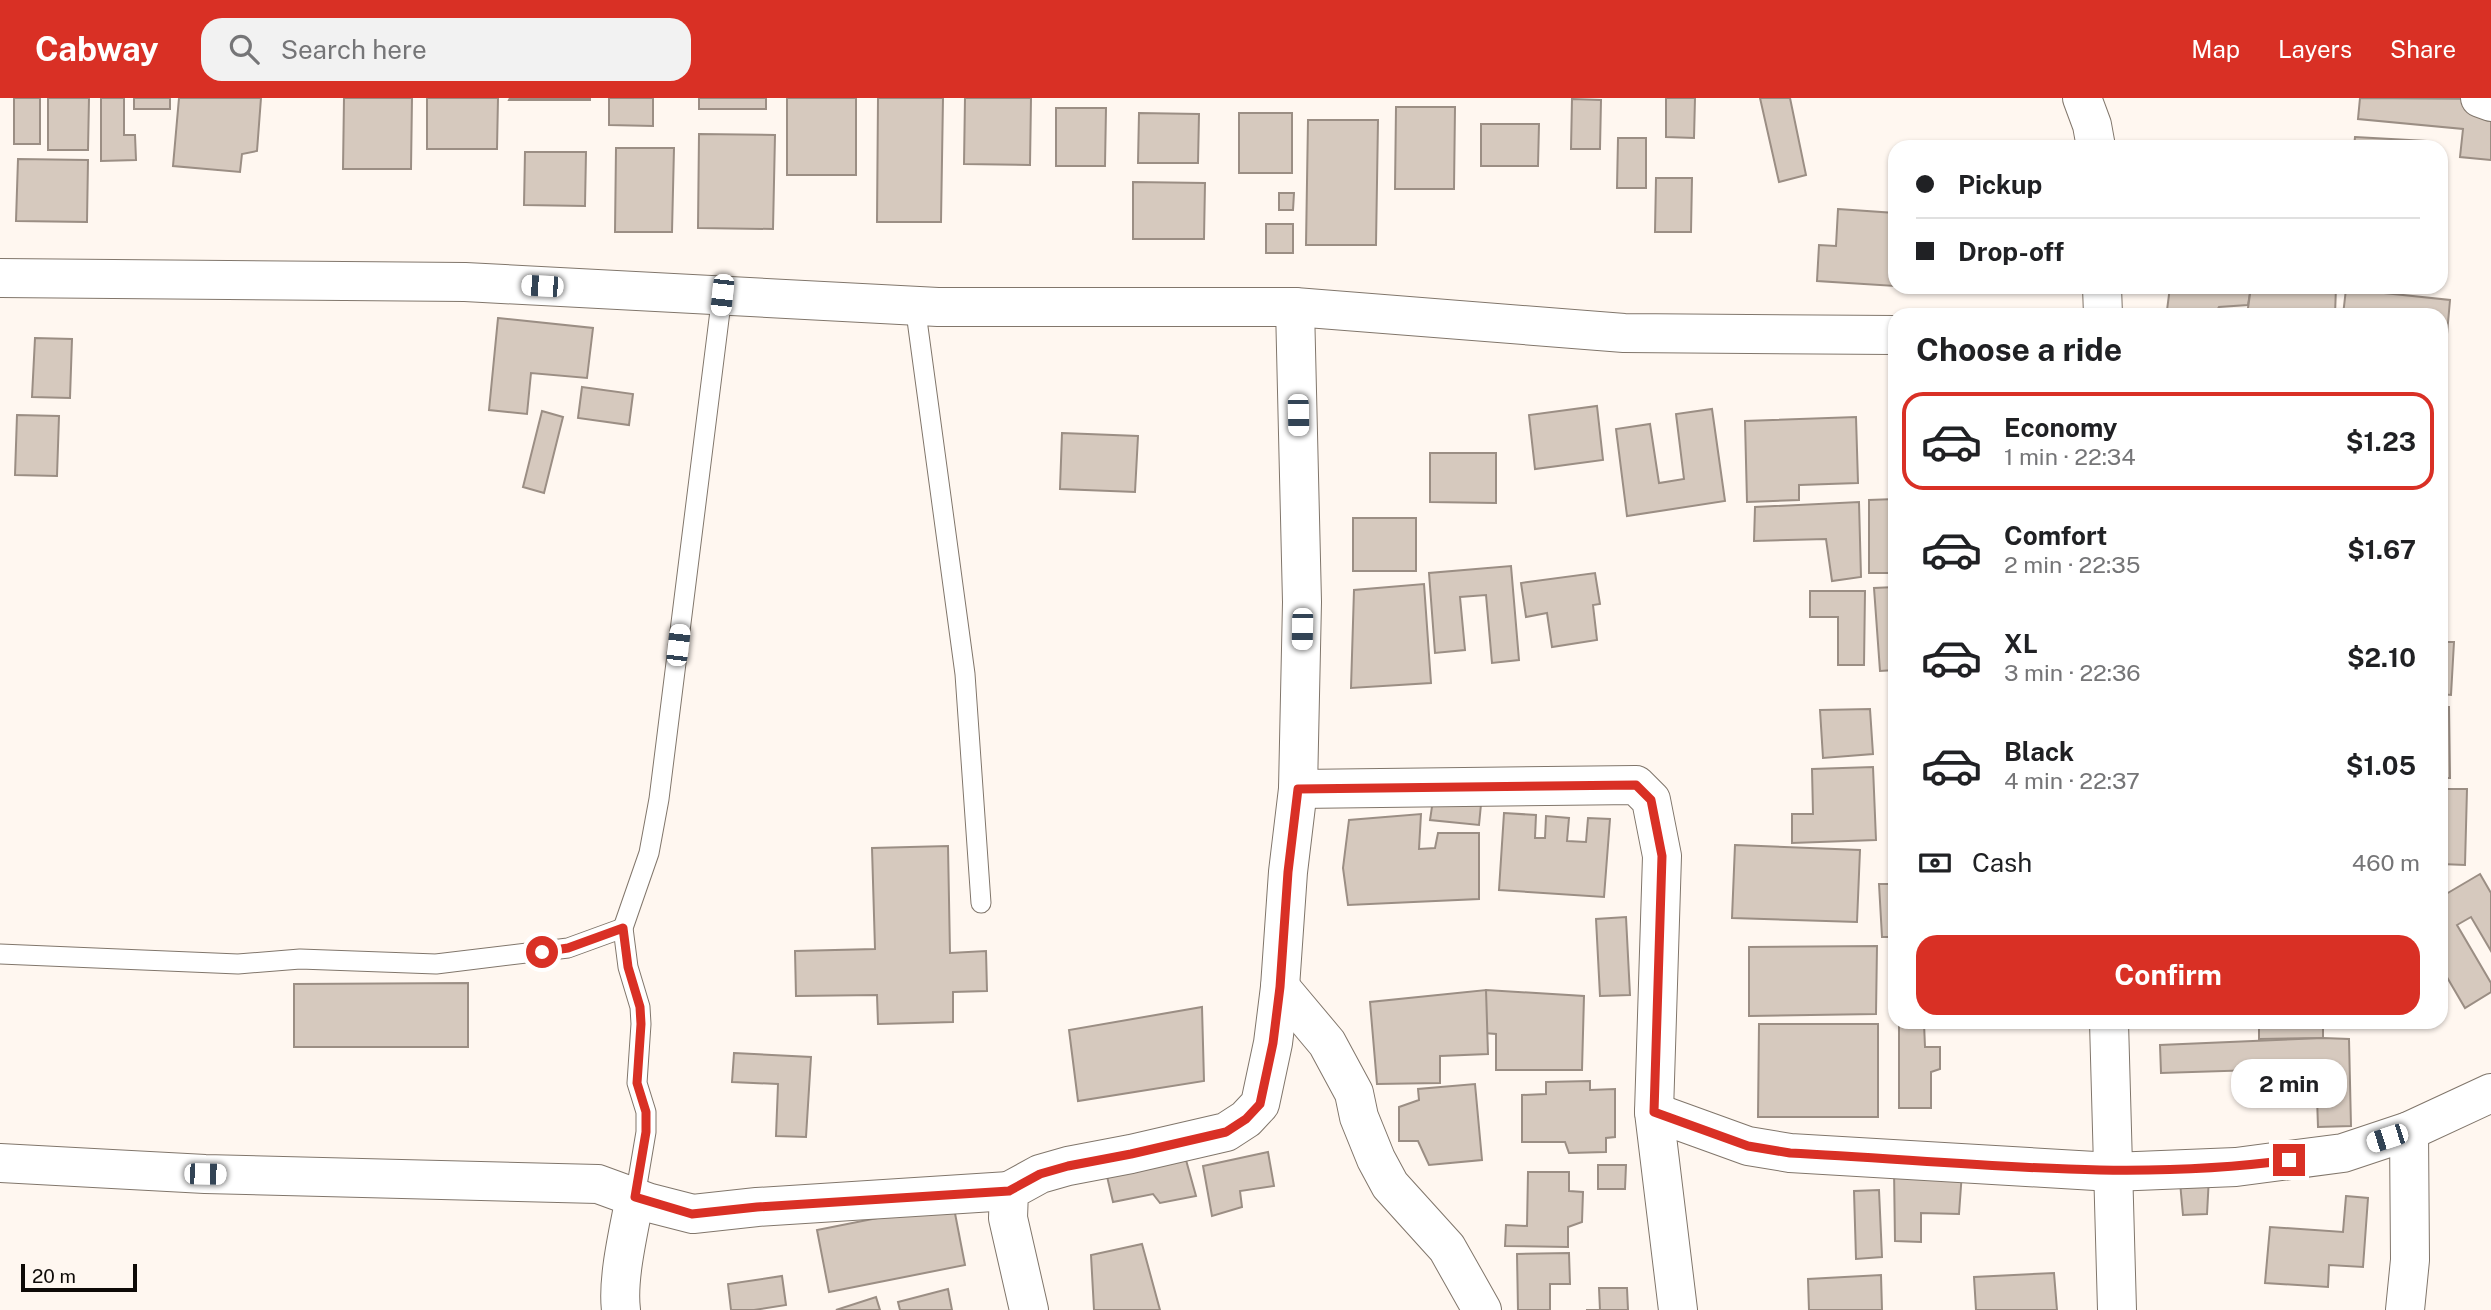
<!DOCTYPE html>
<meta charset="utf-8">
<style>
:root{--surface:#fff;--page:#f2f2f2;--text:#202124;--muted:#757577;--line:#e0e0e0;--accent:#d93025}
body{margin:0;font-family:"Public Sans",sans-serif;background:var(--page);color:var(--text);height:100vh;display:flex;flex-direction:column;font-size:26px;white-space:nowrap}
*{box-sizing:border-box;margin:0}
p{font-size:23px;color:var(--muted)}
.icon{flex:none;width:38px;height:38px;fill:none;stroke:currentColor;stroke-width:2;stroke-linecap:round;stroke-linejoin:round}
.map{position:relative;flex:1;overflow:hidden}
.drawer{position:absolute;left:1888px;top:210px;width:560px;height:721px;display:flex;flex-direction:column;background:var(--surface);border-radius:21px;box-shadow:0 2px 5px #0004}
.drawer>*{flex:none}
.banner{position:absolute;left:1888px;top:42px;width:560px;height:154px;border-radius:21px;box-shadow:0 2px 5px #0004;display:grid;align-content:center;height:154px;padding:0 28px;background:var(--surface)}
.scale{position:absolute;left:21px;bottom:18px;width:116px;box-sizing:border-box;padding-left:7px;border:4px solid #0e0a07;border-top:0;font-size:19px;line-height:24px;white-space:nowrap;color:#0e0a07;-webkit-text-stroke:5px #fff7f0;paint-order:stroke}
.end{position:absolute;width:32px;height:32px;margin:-16px;border:9px solid #d93025;background:#fff;box-shadow:0 0 0 4px #fff}
.from{border-radius:50%}
.bubble{position:absolute;height:49px;border-radius:21px;background:var(--surface);box-shadow:0 2px 5px #0004;font-size:23px;font-weight:700;line-height:49px;text-align:center}
.car{position:absolute;width:21px;height:42px;margin:-21px -10px;border-radius:9px;box-shadow:0 0 5px 2px #0007;background:linear-gradient(#fff 24%,#345 0 40%,#fff 0 76%,#345 0 86%,#fff 0)}
.banner b{display:flex;align-items:center;gap:24px;height:66px;font-size:26px}
.banner b+b{border-top:2px solid var(--line)}
.banner i{width:18px;height:18px;background:var(--text)}
ul{padding:0;list-style:none}
li{display:flex;align-items:center;gap:21px;height:98px;margin:0 14px 10px;padding:0 14px;border:4px solid transparent;border-radius:21px}
li div{flex:1}
li b{display:block;font-size:26px}
li em{font-style:normal;font-weight:700}
li.current{border-color:var(--accent)}
li>.icon{width:63px;height:63px;stroke-width:1.5}
h2{padding:0 28px;font-size:32px;line-height:84px}
.pay{display:flex;align-items:center;gap:18px;height:77px;padding:0 28px;font-size:26px}
.pay p{margin-inline-start:auto}
.button{display:flex;gap:14px;margin-top:auto;padding:14px 28px}
.button a{flex:1;height:80px;border-radius:21px;background:var(--accent);color:#fff;font-size:28px;font-weight:700;line-height:80px;text-align:center}
header{display:flex;align-items:center;gap:42px;box-sizing:border-box;height:98px;padding:0 35px;background:var(--accent);color:#fff}
header strong{font-size:33px}
nav{display:flex;gap:38px;margin-inline-start:auto;font-size:24px}
.search{width:490px;height:63px;background:var(--page);display:flex;align-items:center;gap:18px;box-sizing:border-box;padding:0 24px;border-radius:21px;color:var(--muted);font-size:26px}
.map>svg:first-child{display:block}
</style>
<header>
<strong>Cabway</strong>
<div class="search"><svg class="icon" aria-label="search" viewBox="0 0 24 24"><circle cx="10" cy="10" r="6"/><path d="M15 15l6 6"/></svg>Search here</div>
<nav><a>Map</a><a>Layers</a><a>Share</a></nav>
</header>
<div class="map">
<svg width="2491" height="1212" viewBox="0 0 2491 1212">
<rect width="100%" height="100%" fill="#fff7f0"/>
<!-- building -->
<g fill="#d6c9be" stroke="#9b8e84" stroke-width="2">
<rect x="14" y="0" width="26" height="46"/>
<path d="M48 0H89L88 52H48Z"/>
<path d="M101 0H124V37H135L136 62 101 63Z"/>
<rect x="134" y="0" width="36" height="11"/>
<path d="M179 0H261L257 53 242 56 240 74 173 68Z"/>
<path d="M344 0H412L411 71H343Z"/>
<path d="M427 0H498L497 51H427Z"/>
<path d="M510 0H590V2H509Z"/>
<path d="M609 0H653V28L609 27Z"/>
<rect x="699" y="0" width="67" height="11"/>
<rect x="787" y="0" width="69" height="77"/>
<path d="M878 0H943L941 124H877Z"/>
<path d="M965 0H1031L1030 67 964 66Z"/>
<path d="M1666 0H1695L1694 40 1666 39Z"/>
<path d="M1760 0H1790L1806 77 1779 84Z"/>
<path d="M2360 0 2491 1V62L2460 59 2463 31 2358 21Z"/>
<path d="M1572 1 1601 2 1600 51H1571Z"/>
<path d="M1396 9H1455L1454 91H1395Z"/>
<path d="M1056 10H1106L1105 68H1056Z"/>
<path d="M1139 15 1199 16 1198 65H1138Z"/>
<rect x="1239" y="15" width="53" height="60"/>
<path d="M1308 22H1378L1376 147H1306Z"/>
<path d="M1481 26H1539L1538 68H1481Z"/>
<path d="M699 36 775 37 773 131 698 130Z"/>
<path d="M2355 39 2426 43 2425 49H2354Z"/>
<path d="M1618 40H1646V90H1617Z"/>
<path d="M616 50H674L672 134H615Z"/>
<path d="M525 54H586L585 108 524 107Z"/>
<path d="M18 61 88 62 87 124 16 123Z"/>
<path d="M1656 80H1692L1691 134H1655Z"/>
<path d="M1133 84 1205 85 1204 141H1133Z"/>
<path d="M1279 95H1294L1293 112H1279Z"/>
<path d="M1838 111 1895 115V188L1817 183 1819 147 1836 148Z"/>
<rect x="1266" y="126" width="27" height="29"/>
<path d="M2170 189H2251L2248 207 2219 209 2214 217 2167 212Z"/>
<path d="M2251 189H2336L2335 217H2247Z"/>
<path d="M2346 191 2450 202 2445 259 2441 258V217H2343Z"/>
<path d="M498 220 593 230 587 280 531 275 527 316 489 312Z"/>
<path d="M35 240 72 241 70 300 32 299Z"/>
<path d="M582 289 633 296 629 327 578 320Z"/>
<path d="M1597 308 1603 362 1535 371 1529 317Z"/>
<path d="M1712 311 1725 403 1627 418 1616 331 1650 326 1659 385 1684 381 1676 316Z"/>
<path d="M542 313 563 319 544 395 523 389Z"/>
<path d="M17 317 59 318 57 378 15 377Z"/>
<path d="M1856 319 1858 385 1799 387V402L1747 404 1745 323Z"/>
<path d="M1062 335 1138 338 1135 394 1060 391Z"/>
<path d="M1430 355H1496V405L1430 404Z"/>
<path d="M1895 401V475H1869V402Z"/>
<path d="M1859 404 1861 479 1832 483 1826 441 1754 443 1755 409Z"/>
<rect x="1353" y="420" width="63" height="53"/>
<path d="M1511 468 1519 562 1492 565 1486 497 1460 499 1465 552 1435 555 1429 475Z"/>
<path d="M1595 475 1600 506 1593 507 1597 542 1552 549 1547 515 1526 519 1521 485Z"/>
<path d="M1424 486 1431 585 1351 590 1354 492Z"/>
<path d="M1895 489V572L1880 573 1874 490Z"/>
<path d="M1810 493H1865L1864 567H1838V519H1810Z"/>
<path d="M2441 544H2454L2451 597 2441 596Z"/>
<path d="M2441 609H2449L2450 680H2441Z"/>
<path d="M1870 611 1873 656 1823 660 1820 612Z"/>
<path d="M1873 669 1876 742 1792 745V716H1813L1812 671Z"/>
<path d="M2441 691H2467L2465 767 2441 766Z"/>
<path d="M1434 695 1482 696 1479 727 1430 722Z"/>
<path d="M1504 715 1536 717 1535 740H1545L1546 718 1569 720 1567 743 1586 744 1588 720 1610 721 1604 799 1499 792Z"/>
<path d="M1421 716 1419 751 1435 750 1438 735H1479V801L1348 807 1343 770 1349 722Z"/>
<path d="M1735 747 1860 752 1857 824 1732 820Z"/>
<path d="M948 748 950 855 986 853 987 893 953 894V924L878 926 877 897 796 898 795 853 875 851 872 750Z"/>
<path d="M2480 776 2491 795V853L2471 819 2457 827 2491 885V894L2465 910 2441 869V799Z"/>
<path d="M1879 786H1895V839H1882Z"/>
<path d="M1626 819 1630 897 1600 898 1596 821Z"/>
<path d="M1877 848 1876 916 1749 918V849Z"/>
<rect x="1892" y="849" width="3" height="63"/>
<path d="M468 885V949H294V886Z"/>
<path d="M1486 892 1584 898 1582 972H1496V936L1484 935Z"/>
<path d="M1486 892 1488 956 1440 958V985L1377 986 1370 904Z"/>
<path d="M1202 909 1204 983 1078 1003 1069 932Z"/>
<path d="M2259 924H2323V940L2259 941Z"/>
<path d="M1899 925H1924L1925 949H1940V971L1931 974V1010H1899Z"/>
<path d="M1759 926H1878V1019H1758Z"/>
<path d="M2323 940 2349 941 2351 1028 2318 1029 2316 970 2161 975 2160 947Z"/>
<path d="M734 955 811 959 806 1039 776 1038 778 986 732 984Z"/>
<path d="M1590 983V992L1615 991V1039L1606 1040V1054L1569 1055 1565 1044H1522V997L1546 996V984Z"/>
<path d="M1475 986 1482 1062 1429 1067 1418 1043H1399V1009L1419 1002 1418 991Z"/>
<path d="M1268 1054 1274 1088 1240 1093 1242 1109 1212 1118 1203 1068Z"/>
<path d="M1186 1062 1196 1098 1160 1105 1153 1096 1113 1104 1106 1074Z"/>
<path d="M1598 1067H1626L1625 1091H1598Z"/>
<path d="M1894 1071 1962 1074 1959 1116 1921 1115V1144L1895 1143Z"/>
<path d="M1528 1074H1569V1093L1583 1094 1582 1124 1568 1129V1149L1505 1148 1506 1127 1527 1128Z"/>
<path d="M2209 1079 2207 1116 2183 1117 2180 1084Z"/>
<path d="M1879 1092 1882 1159 1856 1161 1854 1093Z"/>
<path d="M2346 1098 2368 1100 2363 1169 2329 1167 2328 1189 2265 1185 2270 1129 2343 1134Z"/>
<path d="M953 1105 965 1167 829 1194 817 1132Z"/>
<path d="M1142 1146 1160 1212H1094L1091 1157Z"/>
<path d="M1569 1155 1570 1186H1550V1212H1518L1517 1156Z"/>
<path d="M2054 1175 2057 1212H1976L1974 1179Z"/>
<path d="M1881 1177 1882 1212H1809L1808 1181Z"/>
<path d="M782 1178 786 1207 754 1212H731L728 1186Z"/>
<path d="M1599 1190H1627L1628 1212H1586H1600Z"/>
<path d="M948 1191 952 1212H900L898 1204Z"/>
<path d="M876 1199 880 1212H836Z"/>
</g>
<g fill="none" stroke-linecap="round" stroke-linejoin="round">
<defs>
<g id="lane">
<path d="M915 207 965 576 981 805"/>
<path d="M0 856 238 866 300 861 436 866 568 850 623 830"/>
<path d="M635 1099 646 1034V1014L637 985 641 926 640 909 628 869 623 830 649 755 659 701 722 197"/>
</g>
<g id="street">
<path d="M2082 0 2092 27 2096 49"/>
<path d="M2480 0 2491 4"/>
<path d="M0 180 465 184 938 209H1295L1624 235 1895 237"/>
<path d="M2102 189 2103 217"/>
<path d="M1298 691 1636 687 1651 702 1662 758 1654 1014 1678 1212"/>
<path d="M1280 889 1327 945 1354 995 1359 1019 1376 1061 1390 1087 1447 1150 1482 1212"/>
<path d="M2109 924 2117 1212"/>
<path d="M1654 1014 1748 1048 1790 1055 2112 1074 2236 1069 2343 1055 2409 1033 2491 995"/>
<path d="M0 1065 205 1076 598 1086 650 1105 693 1116 757 1109 1009 1093"/>
<path d="M621 1212C617 1180 629 1132 635 1099"/>
<path d="M1029 1212 1008 1120 1009 1093 1040 1076 1068 1068 1131 1056 1226 1034 1246 1021 1260 1006 1273 945 1280 889 1288 774 1298 691 1302 504 1295 209"/>
<path d="M2405 1212 2410 1162 2409 1033"/>
</g>
</defs>
<!-- lane casing -->
<use href="#lane" stroke="#81766b" stroke-width="21"/>
<!-- street casing -->
<use href="#street" stroke="#81766b" stroke-width="40"/>
<!-- lane -->
<use href="#lane" stroke="#fff" stroke-width="19"/>
<!-- street -->
<use href="#street" stroke="#fff" stroke-width="38"/>
</g>
<g fill="none" stroke-linecap="round" stroke-linejoin="round">
<!-- route -->
<path stroke="#d93025" stroke-width="9" d="M542 854 568 850 623 830 628 869 640 909 641 926 637 985 646 1014V1034L635 1099 692 1116 757 1109 1009 1093 1040 1076 1068 1068 1131 1056 1226 1034 1246 1021 1260 1006 1273 945 1280 889 1288 774 1298 691 1636 687 1651 702 1662 758 1654 1014 1748 1048 1790 1055C1957 1063 2124 1085 2289 1062"/>
</g>
</svg>
<div class="scale">20 m</div>
<i class="end from" style="left:542px;top:854px"></i>
<i class="end" style="left:2289px;top:1062px"></i>
<div class="bubble" style="left:2231px;top:961px;width:116px">2 min</div>
<i class="car" style="left:542px;top:188px;rotate:273deg"></i>
<i class="car" style="left:722px;top:197px;rotate:186deg"></i>
<i class="car" style="left:1298px;top:317px;rotate:179deg"></i>
<i class="car" style="left:1302px;top:531px;rotate:181deg"></i>
<i class="car" style="left:678px;top:547px;rotate:7deg"></i>
<i class="car" style="left:2387px;top:1040px;rotate:252deg"></i>
<i class="car" style="left:205px;top:1076px;rotate:91deg"></i>
<div class="banner">
<b><i class="from"></i>Pickup</b>
<b><i></i>Drop-off</b>
</div>
<section class="drawer">
<h2>Choose a ride</h2>
<ul>
<li class="current"><svg class="icon" aria-label="car" viewBox="0 0 24 24"><path d="M5 17H2v-5l4-1 3-4h7l3 4 3 1v5h-3M9 17h6M6 11h13"/><circle cx="7" cy="17" r="2"/><circle cx="17" cy="17" r="2"/></svg><div><b>Economy</b><p>1 min · 22:34</p></div><em>$1.23</em></li>
<li><svg class="icon" aria-label="car" viewBox="0 0 24 24"><path d="M5 17H2v-5l4-1 3-4h7l3 4 3 1v5h-3M9 17h6M6 11h13"/><circle cx="7" cy="17" r="2"/><circle cx="17" cy="17" r="2"/></svg><div><b>Comfort</b><p>2 min · 22:35</p></div><em>$1.67</em></li>
<li><svg class="icon" aria-label="car" viewBox="0 0 24 24"><path d="M5 17H2v-5l4-1 3-4h7l3 4 3 1v5h-3M9 17h6M6 11h13"/><circle cx="7" cy="17" r="2"/><circle cx="17" cy="17" r="2"/></svg><div><b>XL</b><p>3 min · 22:36</p></div><em>$2.10</em></li>
<li><svg class="icon" aria-label="car" viewBox="0 0 24 24"><path d="M5 17H2v-5l4-1 3-4h7l3 4 3 1v5h-3M9 17h6M6 11h13"/><circle cx="7" cy="17" r="2"/><circle cx="17" cy="17" r="2"/></svg><div><b>Black</b><p>4 min · 22:37</p></div><em>$1.05</em></li>
</ul>
<div class="pay"><svg class="icon" aria-label="cash" viewBox="0 0 24 24"><path d="M3 7h18v10H3z"/><circle cx="12" cy="12" r="2"/></svg>Cash<p>460 m</p></div>
<div class="button"><a>Confirm</a></div>
</section>
</div>
